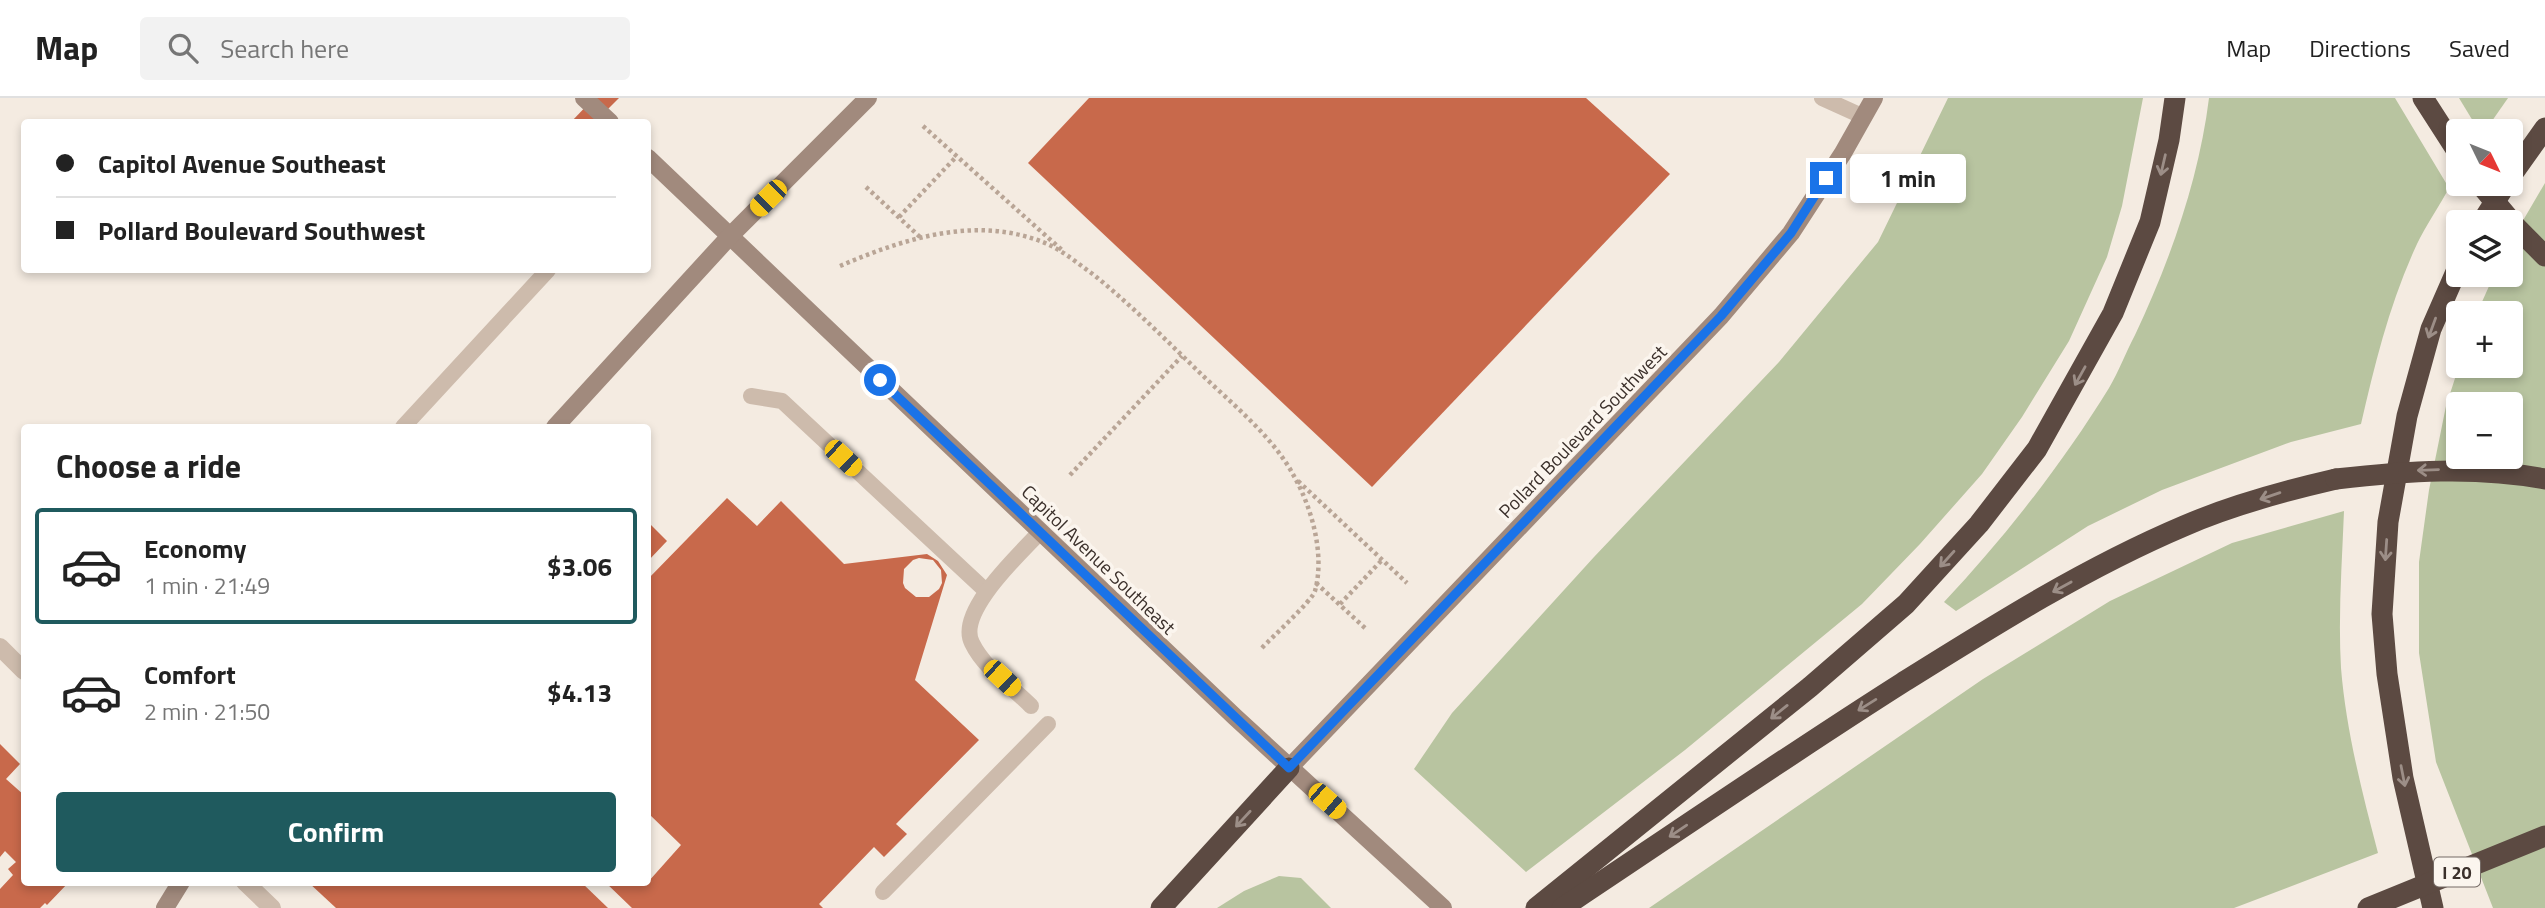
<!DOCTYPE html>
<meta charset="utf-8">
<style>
:root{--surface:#fff;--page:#f2f2f2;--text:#222;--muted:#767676;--line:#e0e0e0;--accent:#1f5a5e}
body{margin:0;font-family:"Titillium Web",sans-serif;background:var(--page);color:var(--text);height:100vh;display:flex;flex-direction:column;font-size:26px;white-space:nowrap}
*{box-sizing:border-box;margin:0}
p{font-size:23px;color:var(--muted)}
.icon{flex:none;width:38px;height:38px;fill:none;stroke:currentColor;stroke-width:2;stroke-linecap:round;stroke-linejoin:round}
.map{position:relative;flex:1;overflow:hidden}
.panel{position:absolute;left:21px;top:326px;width:630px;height:462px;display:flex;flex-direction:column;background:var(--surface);border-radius:7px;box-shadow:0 4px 10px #0003}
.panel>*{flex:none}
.hud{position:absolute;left:21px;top:21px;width:630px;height:154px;border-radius:7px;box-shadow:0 4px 10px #0003;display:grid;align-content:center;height:154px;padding:0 35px;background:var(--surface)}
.needle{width:46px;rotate:133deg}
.tools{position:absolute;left:2446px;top:21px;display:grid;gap:14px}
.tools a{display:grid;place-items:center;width:77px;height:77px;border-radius:7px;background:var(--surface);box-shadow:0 4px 10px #0003;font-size:35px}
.end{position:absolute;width:32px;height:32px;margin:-16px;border:9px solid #1a73e8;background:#fff;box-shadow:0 0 0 4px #fff}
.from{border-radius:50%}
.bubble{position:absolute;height:49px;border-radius:7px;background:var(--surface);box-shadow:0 4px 10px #0003;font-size:23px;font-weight:700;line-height:49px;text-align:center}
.car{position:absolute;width:21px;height:42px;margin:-21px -10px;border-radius:9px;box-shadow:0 0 5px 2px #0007;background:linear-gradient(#f5c518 24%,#345 0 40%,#f5c518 0 76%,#345 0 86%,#f5c518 0)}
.hud b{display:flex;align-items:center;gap:24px;height:66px;font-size:26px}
.hud b+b{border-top:2px solid var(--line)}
.hud i{width:18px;height:18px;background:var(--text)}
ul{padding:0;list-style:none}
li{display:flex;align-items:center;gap:21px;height:116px;margin:0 14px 10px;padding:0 21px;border:4px solid transparent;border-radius:7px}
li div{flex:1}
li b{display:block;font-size:26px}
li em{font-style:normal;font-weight:700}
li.selected{border-color:var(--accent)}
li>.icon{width:63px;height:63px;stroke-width:1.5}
h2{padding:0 35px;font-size:32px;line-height:84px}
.cta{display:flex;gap:14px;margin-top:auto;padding:14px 35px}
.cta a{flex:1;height:80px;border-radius:7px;background:var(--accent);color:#fff;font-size:28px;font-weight:700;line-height:80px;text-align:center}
header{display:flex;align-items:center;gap:42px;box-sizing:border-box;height:98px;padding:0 35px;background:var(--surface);border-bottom:2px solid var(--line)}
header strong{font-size:33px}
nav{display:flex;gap:38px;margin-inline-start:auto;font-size:24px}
.search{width:490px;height:63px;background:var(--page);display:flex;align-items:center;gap:18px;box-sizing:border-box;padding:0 24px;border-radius:7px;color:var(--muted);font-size:26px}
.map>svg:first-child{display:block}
</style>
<header>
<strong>Map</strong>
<div class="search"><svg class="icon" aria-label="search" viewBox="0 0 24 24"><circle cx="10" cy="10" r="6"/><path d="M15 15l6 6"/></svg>Search here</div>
<nav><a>Map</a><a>Directions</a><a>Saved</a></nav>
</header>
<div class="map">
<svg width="2545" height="810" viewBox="0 0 2545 810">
<rect width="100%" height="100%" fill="#f4ebe1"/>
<!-- green -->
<g fill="#b8c4a0" fill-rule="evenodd">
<path d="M1948 0H2143L2122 108 2107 159 2069 243 2022 319 1982 376 1920 446 1862 506 1685 652 1526 774 1414 671 1452 615 1594 459 1779 264 1878 144Z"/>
<path d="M2209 0H2395L2449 90C2439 109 2426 127 2417 146 2390 204 2375 265 2361 326L2291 344 2162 392 2088 428 1956 513 1944 504C2006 438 2062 366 2109 290 2119 273 2126 254 2135 237 2170 163 2199 81 2209 0Z"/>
<path d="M2459 0H2508L2485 33H2479Z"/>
<path d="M2545 85V810H2493L2436 664 2419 555V464L2429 392 2446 308 2459 268H2511V215H2477L2494 177H2511V143ZM2459 306H2511V359H2459Z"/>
<path d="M2344 413C2342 465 2338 518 2341 570 2346 632 2362 694 2378 755L2234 810H1649L1983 581 2110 503 2232 445Z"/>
<path d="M1279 778 1301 780 1331 810H1217L1244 793Z"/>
</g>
<!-- building -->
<g fill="#c8694b" fill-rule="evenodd">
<path d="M594 0H619L595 24H571Z"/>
<path d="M1089 0H1586L1670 76 1372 389 1028 65Z"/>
<path d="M727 400 757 428 781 403 844 466 927 456 938 463 947 477 915 582 979 642 896 726 907 736 884 759 874 749 819 806 823 810H632L605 784H648L681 747 648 715V481ZM919 460 933 462 941 472 942 485 939 491 929 499H916L905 490 903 485 904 471 913 462Z"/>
<path d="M648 424 667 443 648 463Z"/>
<path d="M0 646 20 666 6 681 24 697V784H69L47 807 45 805 40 810H0V791L13 777 8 771 16 764 5 753 0 759Z"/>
<path d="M308 784H581L608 810H336Z"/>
</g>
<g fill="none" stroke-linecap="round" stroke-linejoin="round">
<!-- path -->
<g stroke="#b9a596" stroke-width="4.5" stroke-dasharray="3.5 3.5" stroke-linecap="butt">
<path d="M923 28 1063 153"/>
<path d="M866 89 920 139"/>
<path d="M899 119 956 59"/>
<path d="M840 168C903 141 973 118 1040 143 1060 150 1077 165 1094 177 1131 207 1165 241 1199 274 1232 306 1274 339 1295 380 1312 411 1325 457 1315 493 1312 503 1271 540 1261 551"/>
<path d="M1070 377 1182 258"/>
<path d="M1298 383 1407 485"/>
<path d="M1316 485 1365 530"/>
<path d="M1340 506 1382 462"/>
</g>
<!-- lane -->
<g stroke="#cdbbac" stroke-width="16">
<path d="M1822 0 1864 19"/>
<path d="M751 298 782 303 986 493"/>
<path d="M403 329 548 172"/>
<path d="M1031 608C1011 588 984 570 972 545 956 514 1020 456 1040 434"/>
<path d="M883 794 1048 626"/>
</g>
<!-- street -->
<g stroke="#cdbbac" stroke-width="18">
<path d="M0 549 24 573"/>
<path d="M245 784 272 810"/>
</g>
<!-- secondary -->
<g stroke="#a18a7d" stroke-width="18">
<path d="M584 0 610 24"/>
<path d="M648 60 1235 619 1443 810"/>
<path d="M555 329 730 138 868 0"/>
<path d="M1289 670 1721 218 1791 135 1843 55 1874 0"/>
<path d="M165 810 181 784"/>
</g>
<!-- highway -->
<g stroke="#5c4a42" stroke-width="21">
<path d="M2423 0 2459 56"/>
<path d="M2511 78 2545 30"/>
<path d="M2482 124 2506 86"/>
<path d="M1161 810 1289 670"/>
<path d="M1536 810 1810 589 1906 506 1979 426 2037 351 2113 215 2150 124 2169 42 2175 0"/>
<path d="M1562 810C1675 735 1787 658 1902 585 1993 528 2085 470 2184 428 2232 407 2284 393 2336 381"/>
<path d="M2433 810 2403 680 2387 576 2382 516 2388 424 2407 318 2431 231 2459 167"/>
</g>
<!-- highway-bridge -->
<g stroke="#5c4a42" stroke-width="21">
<path d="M2480 86 2516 129 2545 158"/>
<path d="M2336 381C2406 373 2475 368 2545 381"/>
<path d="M2368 810 2545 738"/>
</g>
</g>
<!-- one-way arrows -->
<defs><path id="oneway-shaft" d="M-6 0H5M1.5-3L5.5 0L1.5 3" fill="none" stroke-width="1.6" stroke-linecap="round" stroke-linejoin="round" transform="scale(1.75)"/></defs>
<g stroke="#9c8e87">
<use href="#oneway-shaft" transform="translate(2163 67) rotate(103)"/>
<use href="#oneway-shaft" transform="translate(2432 230) rotate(110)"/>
<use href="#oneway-shaft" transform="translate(2080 278) rotate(119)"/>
<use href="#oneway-shaft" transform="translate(2428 372) rotate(178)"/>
<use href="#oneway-shaft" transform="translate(2270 398) rotate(161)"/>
<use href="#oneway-shaft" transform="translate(2386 452) rotate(94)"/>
<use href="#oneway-shaft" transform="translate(1947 461) rotate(132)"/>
<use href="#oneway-shaft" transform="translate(2062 489) rotate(151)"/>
<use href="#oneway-shaft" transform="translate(1867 607) rotate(148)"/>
<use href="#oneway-shaft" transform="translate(1779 614) rotate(141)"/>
<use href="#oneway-shaft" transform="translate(2403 678) rotate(79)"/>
<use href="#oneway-shaft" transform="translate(1243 721) rotate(133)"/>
<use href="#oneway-shaft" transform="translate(1678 733) rotate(146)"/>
</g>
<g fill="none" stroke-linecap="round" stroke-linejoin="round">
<!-- route -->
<path stroke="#1a73e8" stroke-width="9" d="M880 282 1289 670 1721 218 1791 135 1826 80"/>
</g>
<g text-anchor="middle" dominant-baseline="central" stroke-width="7" stroke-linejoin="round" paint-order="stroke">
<!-- shield labels -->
<rect fill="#fbf5ee" stroke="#756b66" stroke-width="2" x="2434" y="759.5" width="46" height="29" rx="5"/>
<g font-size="18" font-weight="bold" fill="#3b302b">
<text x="2457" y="774">I 20</text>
</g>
<!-- street labels -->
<g font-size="19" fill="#3b302b" stroke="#fbf5ee">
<text transform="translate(1582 333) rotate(-46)">Pollard Boulevard Southwest</text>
<text transform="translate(1099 461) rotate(44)">Capitol Avenue Southeast</text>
</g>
</g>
</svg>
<div class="tools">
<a><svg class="needle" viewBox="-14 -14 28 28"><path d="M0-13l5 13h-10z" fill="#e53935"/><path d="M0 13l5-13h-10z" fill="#767676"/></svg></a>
<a><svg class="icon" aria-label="layers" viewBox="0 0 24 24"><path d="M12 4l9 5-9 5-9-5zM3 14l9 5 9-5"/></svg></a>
<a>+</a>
<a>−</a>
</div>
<i class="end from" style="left:880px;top:282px"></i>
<i class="end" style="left:1826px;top:80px"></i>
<div class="bubble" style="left:1850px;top:56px;width:116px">1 min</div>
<i class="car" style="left:768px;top:100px;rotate:225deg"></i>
<i class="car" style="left:843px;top:360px;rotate:133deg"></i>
<i class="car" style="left:1002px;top:580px;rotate:133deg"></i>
<i class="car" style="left:1327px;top:703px;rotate:131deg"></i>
<div class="hud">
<b><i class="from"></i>Capitol Avenue Southeast</b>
<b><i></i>Pollard Boulevard Southwest</b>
</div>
<section class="panel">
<h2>Choose a ride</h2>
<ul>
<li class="selected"><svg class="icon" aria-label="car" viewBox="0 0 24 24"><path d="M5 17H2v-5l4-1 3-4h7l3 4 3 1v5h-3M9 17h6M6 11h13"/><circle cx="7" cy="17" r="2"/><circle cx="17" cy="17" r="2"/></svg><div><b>Economy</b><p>1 min · 21:49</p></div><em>$3.06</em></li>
<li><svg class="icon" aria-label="car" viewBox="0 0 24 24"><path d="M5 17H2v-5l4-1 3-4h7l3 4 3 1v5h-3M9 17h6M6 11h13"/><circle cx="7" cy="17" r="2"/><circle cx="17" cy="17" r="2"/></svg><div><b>Comfort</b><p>2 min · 21:50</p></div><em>$4.13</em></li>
</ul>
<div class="cta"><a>Confirm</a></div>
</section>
</div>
